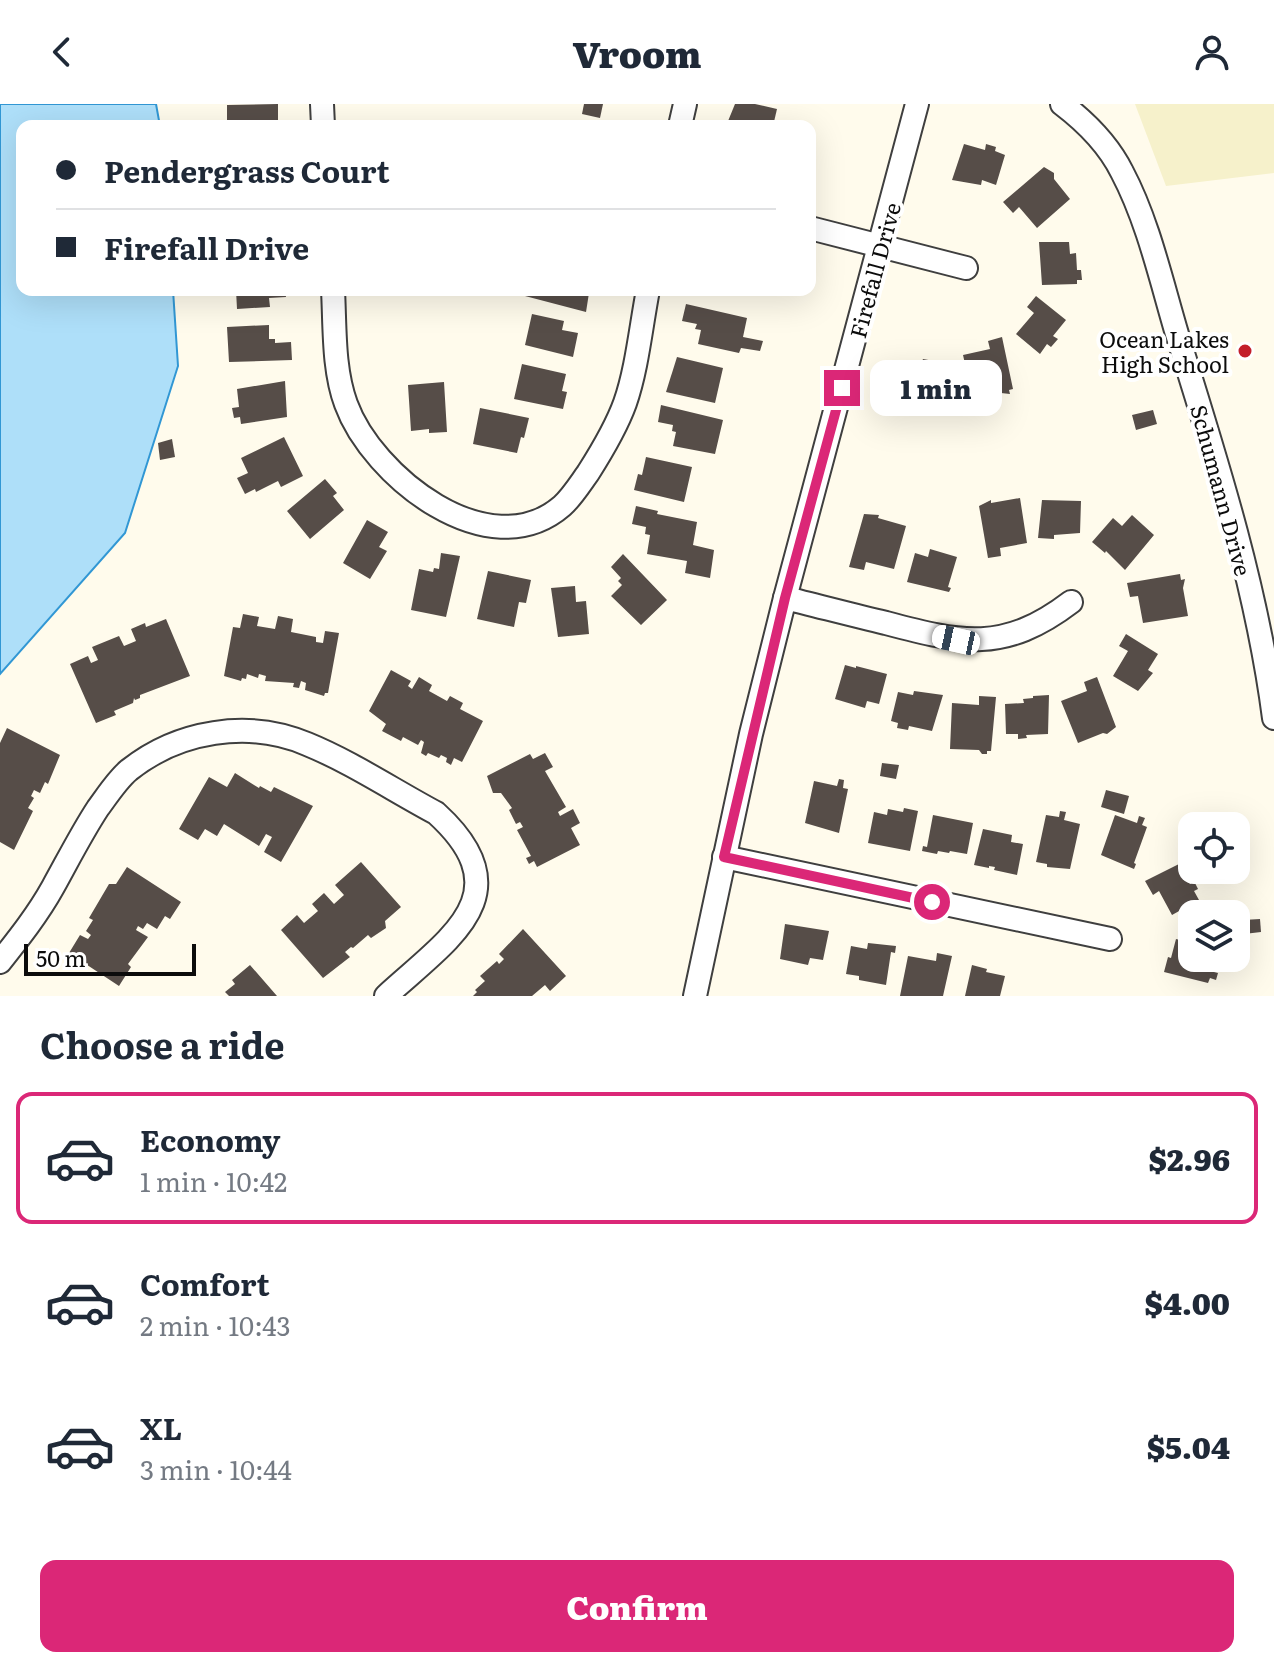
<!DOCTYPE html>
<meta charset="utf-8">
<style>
:root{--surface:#fff;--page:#f2f2f3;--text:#1f2937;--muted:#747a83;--line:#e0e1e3;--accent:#db2777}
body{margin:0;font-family:Literata,serif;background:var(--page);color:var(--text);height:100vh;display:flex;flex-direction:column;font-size:30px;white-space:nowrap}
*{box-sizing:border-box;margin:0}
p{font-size:26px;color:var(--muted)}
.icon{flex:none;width:44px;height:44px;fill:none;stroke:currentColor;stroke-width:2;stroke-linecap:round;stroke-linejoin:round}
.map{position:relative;height:892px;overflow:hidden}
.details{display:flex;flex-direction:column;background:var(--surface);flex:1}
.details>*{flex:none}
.guide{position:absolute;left:16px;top:16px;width:800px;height:176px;border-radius:16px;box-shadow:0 8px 32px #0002;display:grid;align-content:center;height:176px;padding:0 40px;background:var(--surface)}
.tools{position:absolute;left:1178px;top:708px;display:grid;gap:16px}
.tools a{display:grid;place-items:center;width:72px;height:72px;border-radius:16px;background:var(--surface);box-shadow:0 8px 32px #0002;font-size:40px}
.scale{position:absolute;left:24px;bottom:20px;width:172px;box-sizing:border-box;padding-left:8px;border:4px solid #0c0c0c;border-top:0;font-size:22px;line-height:28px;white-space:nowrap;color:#0c0c0c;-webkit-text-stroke:6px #fff;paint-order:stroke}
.end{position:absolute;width:36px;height:36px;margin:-18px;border:10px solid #db2777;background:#fff;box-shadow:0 0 0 4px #fff}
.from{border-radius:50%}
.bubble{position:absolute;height:56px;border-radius:16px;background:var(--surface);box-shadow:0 8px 32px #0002;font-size:26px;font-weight:800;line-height:56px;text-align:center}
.car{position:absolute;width:24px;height:48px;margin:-24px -12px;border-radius:10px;box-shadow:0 0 6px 2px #0007;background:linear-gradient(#fff 24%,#345 0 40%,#fff 0 76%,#345 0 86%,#fff 0)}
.guide b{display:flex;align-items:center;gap:28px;height:76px;font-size:30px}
.guide b+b{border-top:2px solid var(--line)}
.guide i{width:20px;height:20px;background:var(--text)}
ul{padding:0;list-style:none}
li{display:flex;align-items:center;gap:24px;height:132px;margin:0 16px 12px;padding:0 24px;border:4px solid transparent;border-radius:16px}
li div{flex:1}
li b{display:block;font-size:30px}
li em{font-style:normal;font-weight:800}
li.on{border-color:var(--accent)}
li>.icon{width:72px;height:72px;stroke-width:1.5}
h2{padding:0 40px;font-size:36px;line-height:96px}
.button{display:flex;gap:16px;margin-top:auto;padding:16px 40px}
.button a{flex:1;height:92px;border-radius:16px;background:var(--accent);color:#fff;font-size:32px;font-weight:800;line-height:92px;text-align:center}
header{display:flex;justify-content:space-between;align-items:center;height:104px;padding:0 40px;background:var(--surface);font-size:36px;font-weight:800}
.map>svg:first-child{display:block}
</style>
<header><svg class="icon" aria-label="back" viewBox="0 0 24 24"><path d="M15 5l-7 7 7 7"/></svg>Vroom<svg class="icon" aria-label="person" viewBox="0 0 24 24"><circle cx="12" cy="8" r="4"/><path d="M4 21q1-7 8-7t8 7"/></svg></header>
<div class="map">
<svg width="1274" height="892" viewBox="0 0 1274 892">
<rect width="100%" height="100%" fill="#fffbec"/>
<!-- farmland -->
<path fill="#f6f1cb" d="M1135 0H1274V69L1166 82Z"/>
<!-- water -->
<path fill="#aedff9" stroke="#3197d4" stroke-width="2" d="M0 0H156L160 22H22V186H173L178 262 125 429 0 570Z"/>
<!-- building -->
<g fill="#564d48">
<path d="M278 0V21L227 22V1Z"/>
<path d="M584 0H603L600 14 582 10Z"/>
<path d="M735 0H755L777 5 773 22H726Z"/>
<path d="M964 40 985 46 986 40 996 43 995 47 1005 51 996 81 982 76 981 81 952 76Z"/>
<path d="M1044 63 1054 69V75L1070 95 1037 124 1019 103 1013 109 1003 98Z"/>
<path d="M1039 138H1069L1070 150 1076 149 1077 166H1081L1082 176H1077V180L1042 181Z"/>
<path d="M236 186H285L286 193 269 194 270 203 237 205Z"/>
<path d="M526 186H574L589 189 586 208 525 192Z"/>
<path d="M1036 192 1066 216 1053 232 1058 235 1051 243 1047 240 1040 250 1016 230 1034 209 1027 203Z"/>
<path d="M686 200 747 214 743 233 763 237 760 247 741 244 739 249 698 240 701 226 695 225 697 220 682 217Z"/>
<path d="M532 210 564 217 562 226 578 229 573 253 525 241Z"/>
<path d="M269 221V235H275V239L291 238 292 256 229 258 227 223Z"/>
<path d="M1002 233 1013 285 1009 286 1010 290 1001 289 973 295 963 251 990 245 988 237Z"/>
<path d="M677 253 723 264 715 299 666 288Z"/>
<path d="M923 255 950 260 938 295 918 289 916 296 897 286 906 256 921 260Z"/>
<path d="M522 260 566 270 562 287 567 288 563 305 514 295Z"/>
<path d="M285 277 287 313 241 320 240 313 234 314 232 304 239 303 237 285Z"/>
<path d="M444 278 447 328 429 329V325L411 327 408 281Z"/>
<path d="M661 301 723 316 715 350 673 342 676 328 672 327 673 321 658 318Z"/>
<path d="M480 304 529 314 524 334 521 333 517 349 473 340Z"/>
<path d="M1153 306 1157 320 1136 326 1132 311Z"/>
<path d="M284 333 303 372 281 383 278 377 256 388 255 385 245 390 237 374 248 369 241 354Z"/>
<path d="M172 335 175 353 160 356 158 339Z"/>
<path d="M646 353 692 363 684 398 634 386 638 370 642 371Z"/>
<path d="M325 375 337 389 333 392 344 406 310 435 287 407Z"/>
<path d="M1020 394 1027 439 1000 444 1001 452 988 454 979 402 991 396V399Z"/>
<path d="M1042 396 1081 397 1080 429 1054 431V435L1038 434Z"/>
<path d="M636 402 658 407 657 410 697 418 693 441 714 446 710 474 685 469 687 457 647 450 650 431 645 430 646 423 632 420Z"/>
<path d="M864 410 879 411 878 414 906 422 894 465 866 458 864 466 849 463Z"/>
<path d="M1132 411 1154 431 1125 466 1106 447 1105 449 1092 438 1113 414 1122 422Z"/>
<path d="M367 416 388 428 379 443 387 447 370 475 343 459Z"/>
<path d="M930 445 957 453 948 483 951 484 949 488 907 478 915 449 928 453Z"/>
<path d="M441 449 460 452 446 513 411 506 419 465 433 468 434 464 439 465Z"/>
<path d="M623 450 667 496 641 521 611 492 622 481 618 477 621 474 611 463Z"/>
<path d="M488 467 531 476 526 499 519 498 514 523 477 515Z"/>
<path d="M1180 470 1181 476 1185 475 1183 484 1188 512 1143 519 1138 492 1130 493 1127 479Z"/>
<path d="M575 482 576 498 586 497 589 530 558 533 551 484Z"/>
<path d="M243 510 259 513 257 522 275 525 278 512 293 515 291 528 316 533V538L323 539 325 527 339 529 328 589H325L324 592 305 586 306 579 301 577 299 584 293 583 294 579 265 577 266 572 259 570 258 574 247 570 246 575 242 574 241 577 224 572 233 523 240 524Z"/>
<path d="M166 515 190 572 140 591V594L135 596 134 594 133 599 114 607 116 611 96 619 70 560 88 552 91 559 98 556 92 543 119 532 124 542 136 537 131 525 145 519 146 523Z"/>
<path d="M1126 530 1158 550 1148 566 1153 569 1138 587 1113 572 1128 547 1119 542Z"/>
<path d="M845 561 856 564V562L887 570 879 600 867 597 865 604 835 595Z"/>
<path d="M391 566 411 577 408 582 412 585 419 573 432 581 429 587 447 597 450 592 463 599 460 605 483 617 462 658 454 654 451 661 446 658 447 654 441 651 439 654 428 649 426 652 421 649 424 638 421 636 418 641 403 633 401 637 382 627 386 620 369 607Z"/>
<path d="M1097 573 1116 623 1107 630 1103 629 1078 639 1061 597 1087 587 1084 578Z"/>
<path d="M914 587 943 591 932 627 909 622 908 626 897 624 898 619 891 617 898 588 913 591Z"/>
<path d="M1049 591 1048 630 1026 631 1027 634 1018 635V630H1006L1005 600 1024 599 1023 595 1033 594V592Z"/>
<path d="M979 592 996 593 991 647H987V650H982L979 646 950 645 952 599 979 601Z"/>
<path d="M7 624 60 651 48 680 45 678 40 689 34 686 31 692 34 694 28 704 33 707 14 746 0 738V639Z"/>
<path d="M545 649 553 663 545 667 566 703 558 708 560 712 573 705 580 719 571 724 580 741 537 763 534 757 529 760 526 754 531 752 517 726 523 723 520 718 516 720 509 706 512 704 501 689H493L487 672 530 650 533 655Z"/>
<path d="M882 659 899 661 896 675 880 672Z"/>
<path d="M235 669 259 684 260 682 271 688 274 683 313 702 281 758 264 748 272 733 266 730 259 742 224 720 217 732 205 725 198 736 179 725 209 673 227 683Z"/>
<path d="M839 675 844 676 843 684 848 685 839 729 805 719 814 677 837 682Z"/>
<path d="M1106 686 1129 692 1124 710 1101 703Z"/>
<path d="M904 704 918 707 910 747 868 739 874 708 887 711 888 705 903 708Z"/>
<path d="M1060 707 1066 708 1064 716 1080 720 1070 765 1047 763V760L1036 758 1046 711 1059 713Z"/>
<path d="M933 711 973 719 967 750 950 747 949 749 938 747 937 750 922 747 923 742 927 743Z"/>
<path d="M1115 711 1137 719 1139 712 1145 714 1142 721 1147 723 1134 759 1136 760 1134 765 1101 751Z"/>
<path d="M983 725 1012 731 1011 738 1023 740 1017 771 994 766 995 763 989 762V764L974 761Z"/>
<path d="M361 758 401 803 385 817 386 824 371 834 368 831 353 844 351 843 345 848 350 853 323 874 281 826 297 811 304 819 318 807 312 800 324 789 334 800 344 791 335 781Z"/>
<path d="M1179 760 1190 780 1194 777 1198 785 1194 787 1199 796 1172 811 1159 787 1153 791 1145 777Z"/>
<path d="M127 763 181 798 170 815 165 812 157 825 147 819 143 825 138 822 136 826 148 833 128 860 131 863 119 882 69 849 80 831 88 835 91 831 86 827 93 816 89 814 109 780H116Z"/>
<path d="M1260 815 1261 828 1244 830 1243 816Z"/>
<path d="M785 820 829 827 823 856 810 854 808 861 780 855Z"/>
<path d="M523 825 566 872 550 887 545 881 532 892H473L477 888 475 886 485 877 480 872 497 857 499 860 504 855 499 850Z"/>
<path d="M1176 835 1192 839V854H1214L1210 867 1218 869 1216 876 1210 874 1208 879 1164 868 1168 853 1171 854Z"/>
<path d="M868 839 896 842 895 849 891 848 886 881 859 876V872L846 870 851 842 867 845Z"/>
<path d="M937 849 952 852 943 892H900L908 852 936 857Z"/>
<path d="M250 861 277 892H229L225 888 235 880 232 876Z"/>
<path d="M972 861 987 865 986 868 1005 872 1000 892H965Z"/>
</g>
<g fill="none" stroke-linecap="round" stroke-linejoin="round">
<defs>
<g id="street">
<path d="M322 0 323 22"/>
<path d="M1062 0C1087 19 1108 40 1122 68 1148 117 1161 176 1177 230 1216 355 1257 483 1274 614"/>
<path d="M680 22 685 0"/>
<path d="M810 124 966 164"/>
<path d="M333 186C335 223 333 265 346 300 372 372 489 465 562 402 572 393 580 380 588 369 602 347 616 324 625 299 637 265 641 222 648 186"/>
<path d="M785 494C818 502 852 511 886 519 961 539 1004 549 1071 498"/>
<path d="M724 753 1110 835"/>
<path d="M0 858C19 834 38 810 53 783 68 756 81 730 98 704 107 692 117 676 129 666 178 627 248 615 307 640 351 658 393 686 436 709 525 790 448 835 386 892"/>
<path d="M695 892 751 630 785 494 917 0"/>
</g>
</defs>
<!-- street casing -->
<use href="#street" stroke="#3f3f3f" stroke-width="26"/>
<!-- street -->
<use href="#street" stroke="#fff" stroke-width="22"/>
</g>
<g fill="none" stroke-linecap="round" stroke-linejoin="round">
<!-- route -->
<path stroke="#db2777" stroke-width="10" d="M842 284 785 494 724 753 932 798"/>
</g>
<!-- markers -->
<circle fill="#c31e2a" stroke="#fff" stroke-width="3" cx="1245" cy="247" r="8"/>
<g text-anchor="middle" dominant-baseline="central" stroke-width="8" stroke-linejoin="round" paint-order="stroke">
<!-- street labels -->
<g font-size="22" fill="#0c0c0c" stroke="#fff">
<text transform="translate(874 166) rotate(-75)">Firefall Drive</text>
<text transform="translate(1222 386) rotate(75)">Schumann Drive</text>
</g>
<!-- poi labels -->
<g font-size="22" fill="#0c0c0c" stroke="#fff" text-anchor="end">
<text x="1229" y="234">Ocean Lakes<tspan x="1229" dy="25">High School</tspan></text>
</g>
</g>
</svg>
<div class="tools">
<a><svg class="icon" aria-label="locate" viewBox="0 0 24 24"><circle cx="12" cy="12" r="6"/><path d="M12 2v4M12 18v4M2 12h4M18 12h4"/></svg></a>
<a><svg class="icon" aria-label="layers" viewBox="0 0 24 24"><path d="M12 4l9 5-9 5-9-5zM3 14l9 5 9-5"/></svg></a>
</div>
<div class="scale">50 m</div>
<i class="end from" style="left:932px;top:798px"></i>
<i class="end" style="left:842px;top:284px"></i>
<div class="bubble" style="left:870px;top:256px;width:132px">1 min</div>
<i class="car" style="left:956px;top:536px;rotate:282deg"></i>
<div class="guide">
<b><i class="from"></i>Pendergrass Court</b>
<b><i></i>Firefall Drive</b>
</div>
</div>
<section class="details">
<h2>Choose a ride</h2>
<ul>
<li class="on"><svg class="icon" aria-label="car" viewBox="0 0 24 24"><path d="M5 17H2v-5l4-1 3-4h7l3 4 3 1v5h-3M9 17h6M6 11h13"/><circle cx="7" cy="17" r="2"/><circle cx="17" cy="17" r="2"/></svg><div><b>Economy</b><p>1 min · 10:42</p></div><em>$2.96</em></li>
<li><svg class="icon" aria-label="car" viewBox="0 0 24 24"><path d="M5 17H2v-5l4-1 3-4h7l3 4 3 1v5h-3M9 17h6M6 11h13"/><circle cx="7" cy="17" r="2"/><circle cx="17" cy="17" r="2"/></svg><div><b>Comfort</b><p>2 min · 10:43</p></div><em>$4.00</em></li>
<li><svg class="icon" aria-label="car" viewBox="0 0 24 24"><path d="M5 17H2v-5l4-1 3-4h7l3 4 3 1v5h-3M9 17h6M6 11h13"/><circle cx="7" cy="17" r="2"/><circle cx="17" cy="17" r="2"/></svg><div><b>XL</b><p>3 min · 10:44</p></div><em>$5.04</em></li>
</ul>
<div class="button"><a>Confirm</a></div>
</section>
